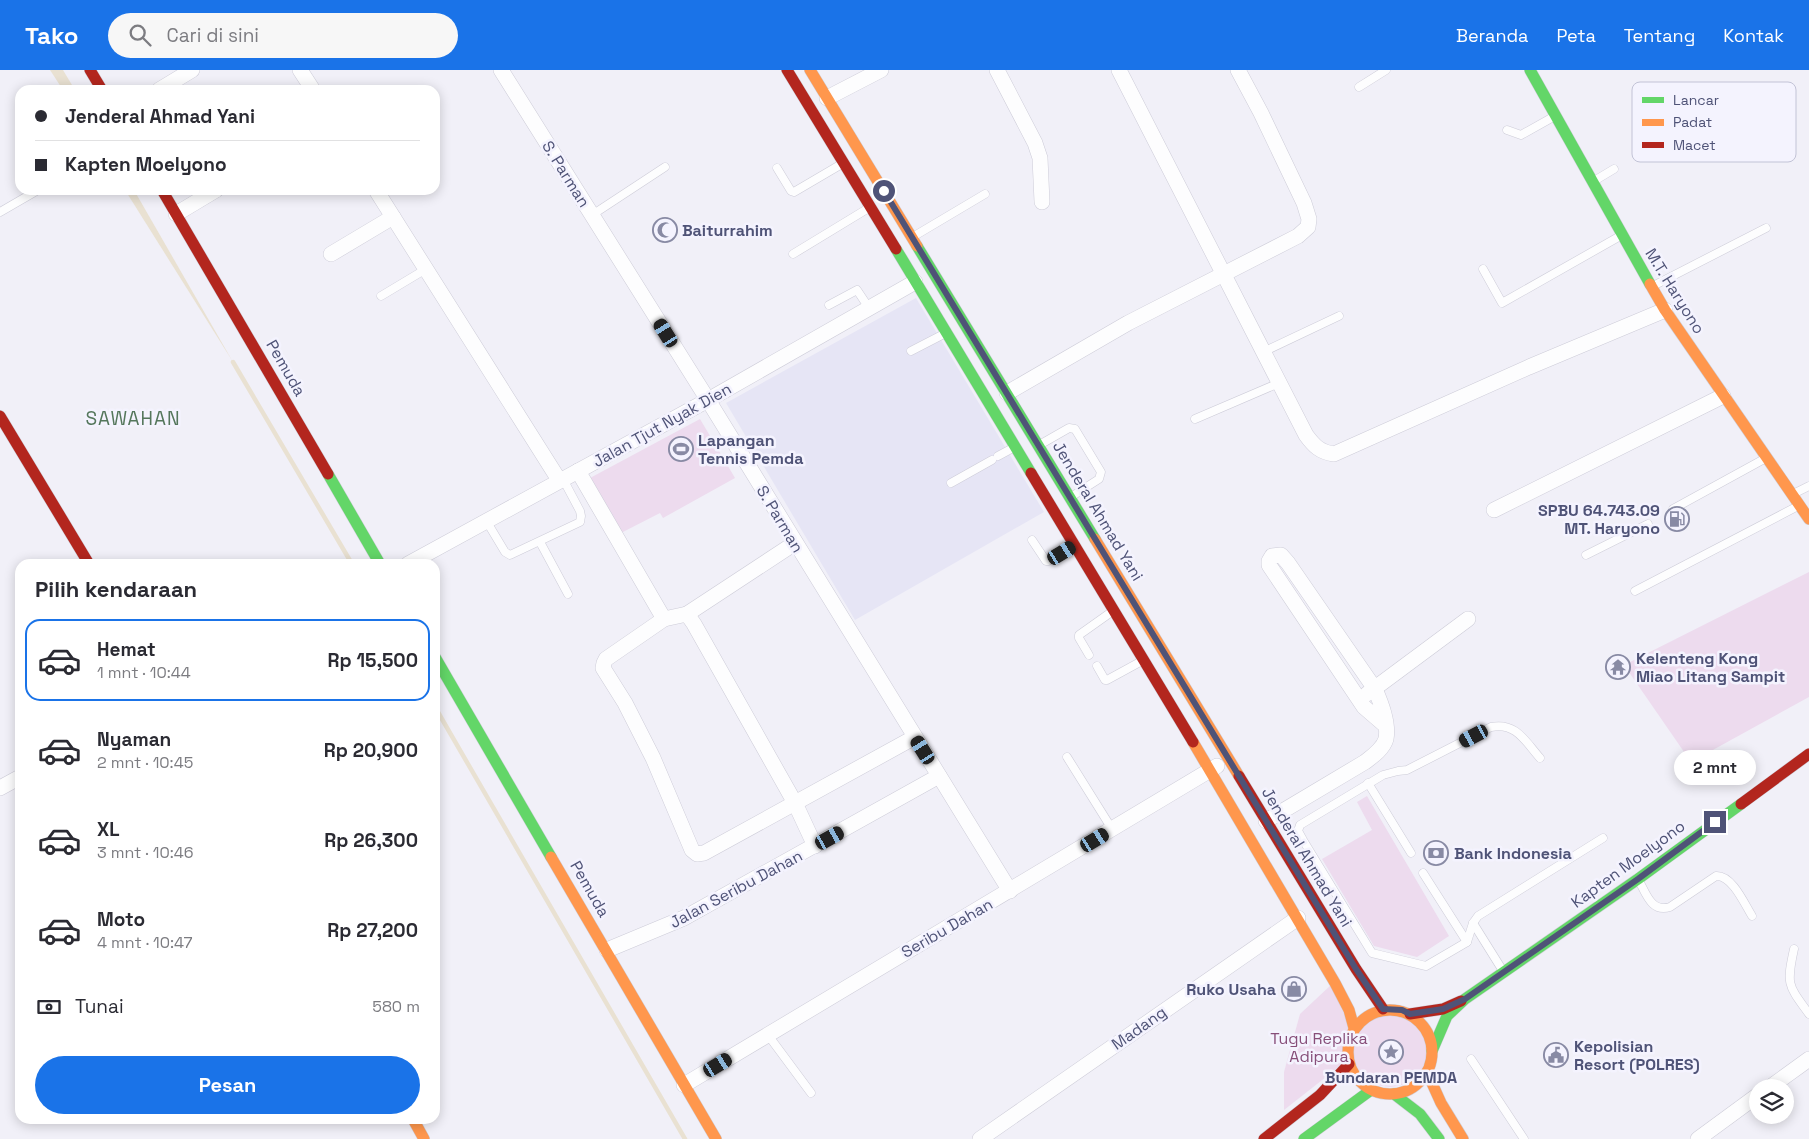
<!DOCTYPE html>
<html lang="id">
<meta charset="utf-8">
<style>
:root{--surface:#fff;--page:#f7f7f7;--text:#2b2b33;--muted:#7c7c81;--line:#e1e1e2;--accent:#1a73e8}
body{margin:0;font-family:"Space Grotesk",sans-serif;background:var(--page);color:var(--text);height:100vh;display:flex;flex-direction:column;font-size:19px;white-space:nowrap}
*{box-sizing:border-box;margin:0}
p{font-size:16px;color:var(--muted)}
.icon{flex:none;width:28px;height:28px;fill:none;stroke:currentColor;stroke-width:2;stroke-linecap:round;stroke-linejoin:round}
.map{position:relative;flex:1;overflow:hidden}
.panel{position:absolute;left:15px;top:489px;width:425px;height:565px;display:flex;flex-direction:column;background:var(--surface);border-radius:15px;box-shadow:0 2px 12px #0003}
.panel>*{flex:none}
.banner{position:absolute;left:15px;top:15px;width:425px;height:110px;border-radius:15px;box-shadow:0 2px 12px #0003;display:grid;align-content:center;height:110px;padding:0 20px;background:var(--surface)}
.fabs{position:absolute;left:1749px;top:1009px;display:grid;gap:10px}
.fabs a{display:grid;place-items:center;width:45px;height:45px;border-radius:50%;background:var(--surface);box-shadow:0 2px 12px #0003;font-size:25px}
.end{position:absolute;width:22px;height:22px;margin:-11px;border:6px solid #4f5377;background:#fff;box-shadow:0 0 0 2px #fff}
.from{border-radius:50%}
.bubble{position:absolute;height:35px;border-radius:18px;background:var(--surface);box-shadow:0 2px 12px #0003;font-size:16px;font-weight:800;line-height:35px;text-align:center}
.car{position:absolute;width:15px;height:30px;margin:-15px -8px;border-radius:6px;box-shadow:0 0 4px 1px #0007;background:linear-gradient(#222 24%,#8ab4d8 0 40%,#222 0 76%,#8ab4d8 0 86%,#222 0)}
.banner b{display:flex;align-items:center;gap:18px;height:48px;font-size:19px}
.banner b+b{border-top:1px solid var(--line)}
.banner i{width:12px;height:12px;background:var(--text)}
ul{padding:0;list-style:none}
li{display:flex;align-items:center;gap:15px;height:82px;margin:0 10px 8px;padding:0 10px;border:2px solid transparent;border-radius:15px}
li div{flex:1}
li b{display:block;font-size:19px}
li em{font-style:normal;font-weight:800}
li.active{border-color:var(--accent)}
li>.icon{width:45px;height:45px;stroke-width:1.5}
h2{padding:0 20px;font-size:22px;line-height:60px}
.pay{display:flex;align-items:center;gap:12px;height:55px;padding:0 20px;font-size:19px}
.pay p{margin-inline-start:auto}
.primary-button{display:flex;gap:10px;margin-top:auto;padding:10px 20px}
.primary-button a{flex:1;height:58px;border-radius:30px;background:var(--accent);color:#fff;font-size:20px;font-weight:800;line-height:58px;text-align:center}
header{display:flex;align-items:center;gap:30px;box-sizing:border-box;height:70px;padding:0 25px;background:var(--accent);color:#fff}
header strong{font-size:24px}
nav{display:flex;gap:28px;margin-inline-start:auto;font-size:18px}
.search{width:350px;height:45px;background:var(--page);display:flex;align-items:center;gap:12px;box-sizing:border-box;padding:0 18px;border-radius:28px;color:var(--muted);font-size:19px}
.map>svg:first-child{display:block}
</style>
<header>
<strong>Tako</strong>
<div class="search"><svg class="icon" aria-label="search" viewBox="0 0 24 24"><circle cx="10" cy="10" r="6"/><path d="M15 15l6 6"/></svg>Cari di sini</div>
<nav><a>Beranda</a><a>Peta</a><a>Tentang</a><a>Kontak</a></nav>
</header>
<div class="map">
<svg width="1809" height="1069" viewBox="0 0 1809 1069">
<rect width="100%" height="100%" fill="#f1f0f8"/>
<!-- residential -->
<path fill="#e6e5f5" d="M916 228 1044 442 855 550 726 333Z"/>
<!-- green -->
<g fill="#eddbee">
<path d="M700 349 735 408 663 448 660 443 621 463 590 408Z"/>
<path d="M1809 502V627L1691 692 1624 595Z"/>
<path d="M1367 726 1449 866 1417 887 1374 876 1322 789 1372 760 1357 732Z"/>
<path d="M1331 915 1350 957 1345 992 1284 1040V1002L1300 944Z"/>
<circle cx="1390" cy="980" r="37"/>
</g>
<!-- water -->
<g fill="#e9e1d2">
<path d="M50 0H63L75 20H63Z"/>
<path d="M125 120H134L233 292Z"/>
</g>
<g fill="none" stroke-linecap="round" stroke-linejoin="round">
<!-- stream -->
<g stroke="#e9e1d2" stroke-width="4.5">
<path d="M233 292 352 494"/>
<path d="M435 637 685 1069"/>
</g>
<defs>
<g id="lane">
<path d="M1359 17 1386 0"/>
<path d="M1507 60 1521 65 1555 46"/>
<path d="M1658 76 1704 50 1746 20"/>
<path d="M777 98 791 121 794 122 840 95"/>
<path d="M1594 111 1614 99"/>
<path d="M0 142 38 120"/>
<path d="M592 145 665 97"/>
<path d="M916 165 985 124"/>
<path d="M793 184 867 139"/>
<path d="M1483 199 1502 233 1622 165"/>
<path d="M1653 216 1766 158"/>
<path d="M381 226 426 199"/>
<path d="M829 235 857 220 869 238"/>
<path d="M911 281 942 265"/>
<path d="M1263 282 1339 246"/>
<path d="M1195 349 1279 313"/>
<path d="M1041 374 1069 358 1075 359 1101 402 1099 409 1074 425"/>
<path d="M998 386 1011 379"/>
<path d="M951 413 992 390"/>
<path d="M1793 424 1809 416"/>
<path d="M1673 439 1766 388"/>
<path d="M487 452 505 482 510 485 580 452 581 446 580 441 563 409"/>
<path d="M1032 470 1046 491H1048L1071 478"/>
<path d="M540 472 568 524"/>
<path d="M1586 485 1648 454"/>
<path d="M1635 521 1798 436"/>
<path d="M1089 585 1079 568V565L1110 543"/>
<path d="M1097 596 1105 610H1107L1140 592"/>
<path d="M1067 687 1112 759"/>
<path d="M1540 688C1525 671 1516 652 1491 657L1407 700 1398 701 1383 705 1300 755 1298 761 1303 770 1372 883 1426 896 1467 872 1473 853 1478 846 1603 768"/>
<path d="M1368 713 1411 783"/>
<path d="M1423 803 1467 872"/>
<path d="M1638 809C1646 823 1651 843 1670 837L1716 806C1732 805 1744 833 1752 846"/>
<path d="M1473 853 1503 901"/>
<path d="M1794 879C1786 915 1788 915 1809 944"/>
<path d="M768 965 811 1023"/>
<path d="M1471 989 1524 1069"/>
</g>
<g id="street">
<path d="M300 0 313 20"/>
<path d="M501 0 708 330 1010 821"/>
<path d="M997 0 1035 73 1040 88 1042 132"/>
<path d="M1119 0 1306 365C1314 376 1320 382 1334 384L1529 297 1665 240"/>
<path d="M159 20 192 0"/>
<path d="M827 28 881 0"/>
<path d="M376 120 559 410"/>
<path d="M176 144 216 120"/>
<path d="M331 184 393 147"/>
<path d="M1007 323 1128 253 1298 166 1308 157 1309 149 1304 133 1261 43 1238 0"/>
<path d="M578 401 664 549 687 544 694 554 795 733 815 776"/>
<path d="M1494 440 1723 326"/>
<path d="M408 494 708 330 915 212"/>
<path d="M687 544 795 473"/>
<path d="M664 549 606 589 604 593 603 598 625 633 653 688 692 780 697 784 704 783 915 667"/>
<path d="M1367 624 1468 549"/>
<path d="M0 718 20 707"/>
<path d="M1266 751 1365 692C1373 686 1383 679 1386 669 1389 653 1381 633 1375 619L1288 493 1281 485 1272 486 1269 491V495L1364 637 1386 656"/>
<path d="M607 880 684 848 939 706"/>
<path d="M684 1015 1217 696"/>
<path d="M1769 1018 1809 989"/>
<path d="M980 1069 1298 848"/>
<path d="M1698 1069 1758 1025"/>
</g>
<g id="fast">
<path d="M1530 0 1650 214"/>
<path d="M917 176 1095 469"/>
<path d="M896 179 1031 403"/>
<path d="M328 404 380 494"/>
<path d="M435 587 551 787"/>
<path d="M1432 981 1447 946 1465 929 1638 809 1741 734"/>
<path d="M1394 1024 1420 1044 1439 1069"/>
<path d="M1304 1069 1371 1020"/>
</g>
<g id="slow">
<path d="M810 0 917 176"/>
<path d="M1650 214 1665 240 1809 449"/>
<path d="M1095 469 1239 706"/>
<path d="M1193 672 1335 913 1349 940 1354 958"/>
<path d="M551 787 716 1069"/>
<circle cx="1390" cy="982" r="42"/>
<path d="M1427 1002 1441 1033 1463 1069"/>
<path d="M413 1049 424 1069"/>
</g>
<g id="jam">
<path d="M90 0 102 20"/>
<path d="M787 0 896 179"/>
<path d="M162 120 328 404"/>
<path d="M0 346 89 494"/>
<path d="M1031 403 1193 672"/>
<path d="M1239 706 1356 899 1383 939"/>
<path d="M1741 734 1809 684"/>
<path d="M1410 944 1443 939 1461 931"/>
<path d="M1264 1069 1320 1025 1349 994"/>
</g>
</defs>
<!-- lane casing -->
<use href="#lane" stroke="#cdccd8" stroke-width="9"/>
<!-- street casing -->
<use href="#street" stroke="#cdccd8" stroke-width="16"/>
<!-- fast casing -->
<use href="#fast" stroke="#ceced8" stroke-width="12"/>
<!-- slow casing -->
<use href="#slow" stroke="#ceced8" stroke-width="12"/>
<!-- jam casing -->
<use href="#jam" stroke="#ceced8" stroke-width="12"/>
<!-- lane -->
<use href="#lane" stroke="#fdfdfe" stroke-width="8"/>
<!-- street -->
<use href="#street" stroke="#fdfdfe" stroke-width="15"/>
<!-- fast -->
<use href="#fast" stroke="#63d668" stroke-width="11"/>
<!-- slow -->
<use href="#slow" stroke="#ff974d" stroke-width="11"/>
<!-- jam -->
<use href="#jam" stroke="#b3261e" stroke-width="11"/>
</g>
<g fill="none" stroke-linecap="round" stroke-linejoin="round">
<!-- route -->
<path stroke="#4f5377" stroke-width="6" d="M884 121 1356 899 1383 939 1402 940 1410 944 1443 939 1465 929 1638 809 1715 752"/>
</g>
<!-- icons -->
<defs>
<symbol id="mosque-ring" viewBox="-11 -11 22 22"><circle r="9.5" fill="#f4f3fe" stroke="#888aa4" stroke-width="1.5"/><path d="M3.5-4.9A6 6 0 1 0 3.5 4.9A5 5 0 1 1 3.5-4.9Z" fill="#888aa4"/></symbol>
<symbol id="stadium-ring" viewBox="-11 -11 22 22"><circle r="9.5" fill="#f4f3fe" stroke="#888aa4" stroke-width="1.5"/><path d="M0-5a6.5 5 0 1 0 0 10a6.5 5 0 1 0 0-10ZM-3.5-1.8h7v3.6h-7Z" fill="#888aa4"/></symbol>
<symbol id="fuel-ring" viewBox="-11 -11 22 22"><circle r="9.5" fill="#f4f3fe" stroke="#888aa4" stroke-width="1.5"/><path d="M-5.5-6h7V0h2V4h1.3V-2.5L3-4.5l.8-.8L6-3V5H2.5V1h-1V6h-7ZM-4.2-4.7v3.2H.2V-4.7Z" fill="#888aa4"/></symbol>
<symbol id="temple-ring" viewBox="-11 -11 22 22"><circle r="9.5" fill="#f4f3fe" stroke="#888aa4" stroke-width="1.5"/><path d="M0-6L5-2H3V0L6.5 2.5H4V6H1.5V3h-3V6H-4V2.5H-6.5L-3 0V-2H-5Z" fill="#888aa4"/></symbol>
<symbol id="bank-ring" viewBox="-11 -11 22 22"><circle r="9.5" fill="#f4f3fe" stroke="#888aa4" stroke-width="1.5"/><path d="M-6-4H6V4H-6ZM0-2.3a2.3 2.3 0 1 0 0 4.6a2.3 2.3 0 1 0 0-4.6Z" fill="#888aa4"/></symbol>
<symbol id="shop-ring" viewBox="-11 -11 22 22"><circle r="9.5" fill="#f4f3fe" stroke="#888aa4" stroke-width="1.5"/><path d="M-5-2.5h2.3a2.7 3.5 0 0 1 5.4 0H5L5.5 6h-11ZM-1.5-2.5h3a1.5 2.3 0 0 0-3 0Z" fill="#888aa4"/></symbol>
<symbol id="sight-ring" viewBox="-11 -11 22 22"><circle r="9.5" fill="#f4f3fe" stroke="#888aa4" stroke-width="1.5"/><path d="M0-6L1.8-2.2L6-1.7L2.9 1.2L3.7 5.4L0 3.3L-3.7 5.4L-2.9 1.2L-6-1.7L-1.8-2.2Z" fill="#888aa4"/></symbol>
<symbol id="civic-ring" viewBox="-11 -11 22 22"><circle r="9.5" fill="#f4f3fe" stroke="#888aa4" stroke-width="1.5"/><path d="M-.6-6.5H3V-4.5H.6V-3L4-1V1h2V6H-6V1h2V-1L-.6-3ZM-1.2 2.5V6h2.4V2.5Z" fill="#888aa4"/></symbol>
</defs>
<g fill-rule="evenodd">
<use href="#mosque-ring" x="651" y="146" width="28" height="28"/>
<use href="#stadium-ring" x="667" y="365" width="28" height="28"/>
<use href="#fuel-ring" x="1663" y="435" width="28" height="28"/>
<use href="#temple-ring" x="1604" y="583" width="28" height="28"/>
<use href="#bank-ring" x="1422" y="769" width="28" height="28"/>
<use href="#shop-ring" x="1280" y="905" width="28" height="28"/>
<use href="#sight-ring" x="1377" y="968" width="28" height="28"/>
<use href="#civic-ring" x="1542" y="971" width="28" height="28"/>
</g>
<g text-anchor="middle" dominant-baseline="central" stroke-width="5" stroke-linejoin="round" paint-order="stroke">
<!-- street labels -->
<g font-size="16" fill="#4f5377" stroke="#f4f3fe">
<text transform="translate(566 104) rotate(58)">S. Parman</text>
<text transform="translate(1675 221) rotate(58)">M.T. Haryono</text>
<text transform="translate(286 298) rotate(60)">Pemuda</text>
<text transform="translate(662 355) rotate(-29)">Jalan Tjut Nyak Dien</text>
<text transform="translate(1098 441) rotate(59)">Jenderal Ahmad Yani</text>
<text transform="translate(780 449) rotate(59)">S. Parman</text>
<text transform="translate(1307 787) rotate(59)">Jenderal Ahmad Yani</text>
<text transform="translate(1628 794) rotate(-36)">Kapten Moelyono</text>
<text transform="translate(590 819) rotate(60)">Pemuda</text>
<text transform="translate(736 819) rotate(-28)">Jalan Seribu Dahan</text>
<text transform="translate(947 858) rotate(-30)">Seribu Dahan</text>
<text transform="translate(1139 958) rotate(-35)">Madang</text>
</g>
<!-- poi labels -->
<g font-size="16" font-weight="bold" fill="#4f5377" stroke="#f4f3fe" text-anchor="start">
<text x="682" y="160">Baiturrahim</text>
<text x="698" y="370">Lapangan<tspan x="698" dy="18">Tennis Pemda</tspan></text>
<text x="1660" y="440" text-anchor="end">SPBU 64.743.09<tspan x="1660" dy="18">MT. Haryono</tspan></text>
<text x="1636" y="588">Kelenteng Kong<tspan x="1636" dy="18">Miao Litang Sampit</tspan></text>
<text x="1454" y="783">Bank Indonesia</text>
<text x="1276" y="919" text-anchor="end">Ruko Usaha</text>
<text x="1574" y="976">Kepolisian<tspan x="1574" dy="18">Resort (POLRES)</tspan></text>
<text x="1391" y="1007" text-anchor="middle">Bundaran PEMDA</text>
</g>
<!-- park labels -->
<g font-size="16" fill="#874e79" stroke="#f4f3fe">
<text x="1319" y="968">Tugu Replika<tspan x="1319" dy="18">Adipura</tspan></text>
</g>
<!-- quarter labels -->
<g font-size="19" letter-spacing="1" fill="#55775c" stroke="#f4f3fe">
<text x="133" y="348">SAWAHAN</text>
</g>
</g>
<!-- legend -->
<rect x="1632" y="12" width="164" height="80" rx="8" fill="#f4f3fe" stroke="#c2c3d6" stroke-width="1"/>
<rect x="1642" y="27" width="22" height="6" fill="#63d668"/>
<rect x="1642" y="49" width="22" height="7" fill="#ff974d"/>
<rect x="1642" y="72" width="22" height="6" fill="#b3261e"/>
<g font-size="14" fill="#4f5377">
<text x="1673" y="35">Lancar</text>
<text x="1673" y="57">Padat</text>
<text x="1673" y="80">Macet</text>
</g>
</svg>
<div class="fabs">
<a><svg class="icon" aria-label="layers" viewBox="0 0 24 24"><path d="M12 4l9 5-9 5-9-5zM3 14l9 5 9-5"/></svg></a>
</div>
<i class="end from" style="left:884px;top:121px"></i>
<i class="end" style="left:1715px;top:752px"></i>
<div class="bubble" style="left:1674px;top:680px;width:82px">2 mnt</div>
<i class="car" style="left:666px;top:263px;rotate:328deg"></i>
<i class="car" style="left:1062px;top:483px;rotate:59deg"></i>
<i class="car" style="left:1474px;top:666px;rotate:242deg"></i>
<i class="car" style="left:923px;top:680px;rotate:328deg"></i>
<i class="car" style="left:830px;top:768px;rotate:61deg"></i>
<i class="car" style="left:1095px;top:770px;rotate:59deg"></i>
<i class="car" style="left:718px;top:995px;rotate:59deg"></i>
<div class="banner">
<b><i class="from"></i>Jenderal Ahmad Yani</b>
<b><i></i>Kapten Moelyono</b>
</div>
<section class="panel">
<h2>Pilih kendaraan</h2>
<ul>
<li class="active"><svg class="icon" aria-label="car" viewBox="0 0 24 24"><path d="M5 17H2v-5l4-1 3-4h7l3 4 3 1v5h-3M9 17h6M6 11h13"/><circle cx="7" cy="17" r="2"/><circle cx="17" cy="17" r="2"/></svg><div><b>Hemat</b><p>1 mnt · 10:44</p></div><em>Rp 15,500</em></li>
<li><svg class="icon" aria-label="car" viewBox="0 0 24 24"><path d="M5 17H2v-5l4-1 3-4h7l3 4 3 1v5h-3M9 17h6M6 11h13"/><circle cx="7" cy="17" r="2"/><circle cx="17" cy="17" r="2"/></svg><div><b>Nyaman</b><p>2 mnt · 10:45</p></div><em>Rp 20,900</em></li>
<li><svg class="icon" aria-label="car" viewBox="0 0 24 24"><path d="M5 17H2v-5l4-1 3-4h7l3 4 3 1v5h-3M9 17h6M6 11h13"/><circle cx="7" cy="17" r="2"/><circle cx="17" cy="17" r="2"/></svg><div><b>XL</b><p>3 mnt · 10:46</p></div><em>Rp 26,300</em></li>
<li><svg class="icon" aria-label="car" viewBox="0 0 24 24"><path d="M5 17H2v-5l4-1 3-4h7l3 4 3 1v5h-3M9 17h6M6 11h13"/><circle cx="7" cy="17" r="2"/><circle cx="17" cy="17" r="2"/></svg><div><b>Moto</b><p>4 mnt · 10:47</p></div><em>Rp 27,200</em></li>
</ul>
<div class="pay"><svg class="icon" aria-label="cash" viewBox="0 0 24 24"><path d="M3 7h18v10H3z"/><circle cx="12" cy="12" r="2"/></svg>Tunai<p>580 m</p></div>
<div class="primary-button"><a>Pesan</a></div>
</section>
</div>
